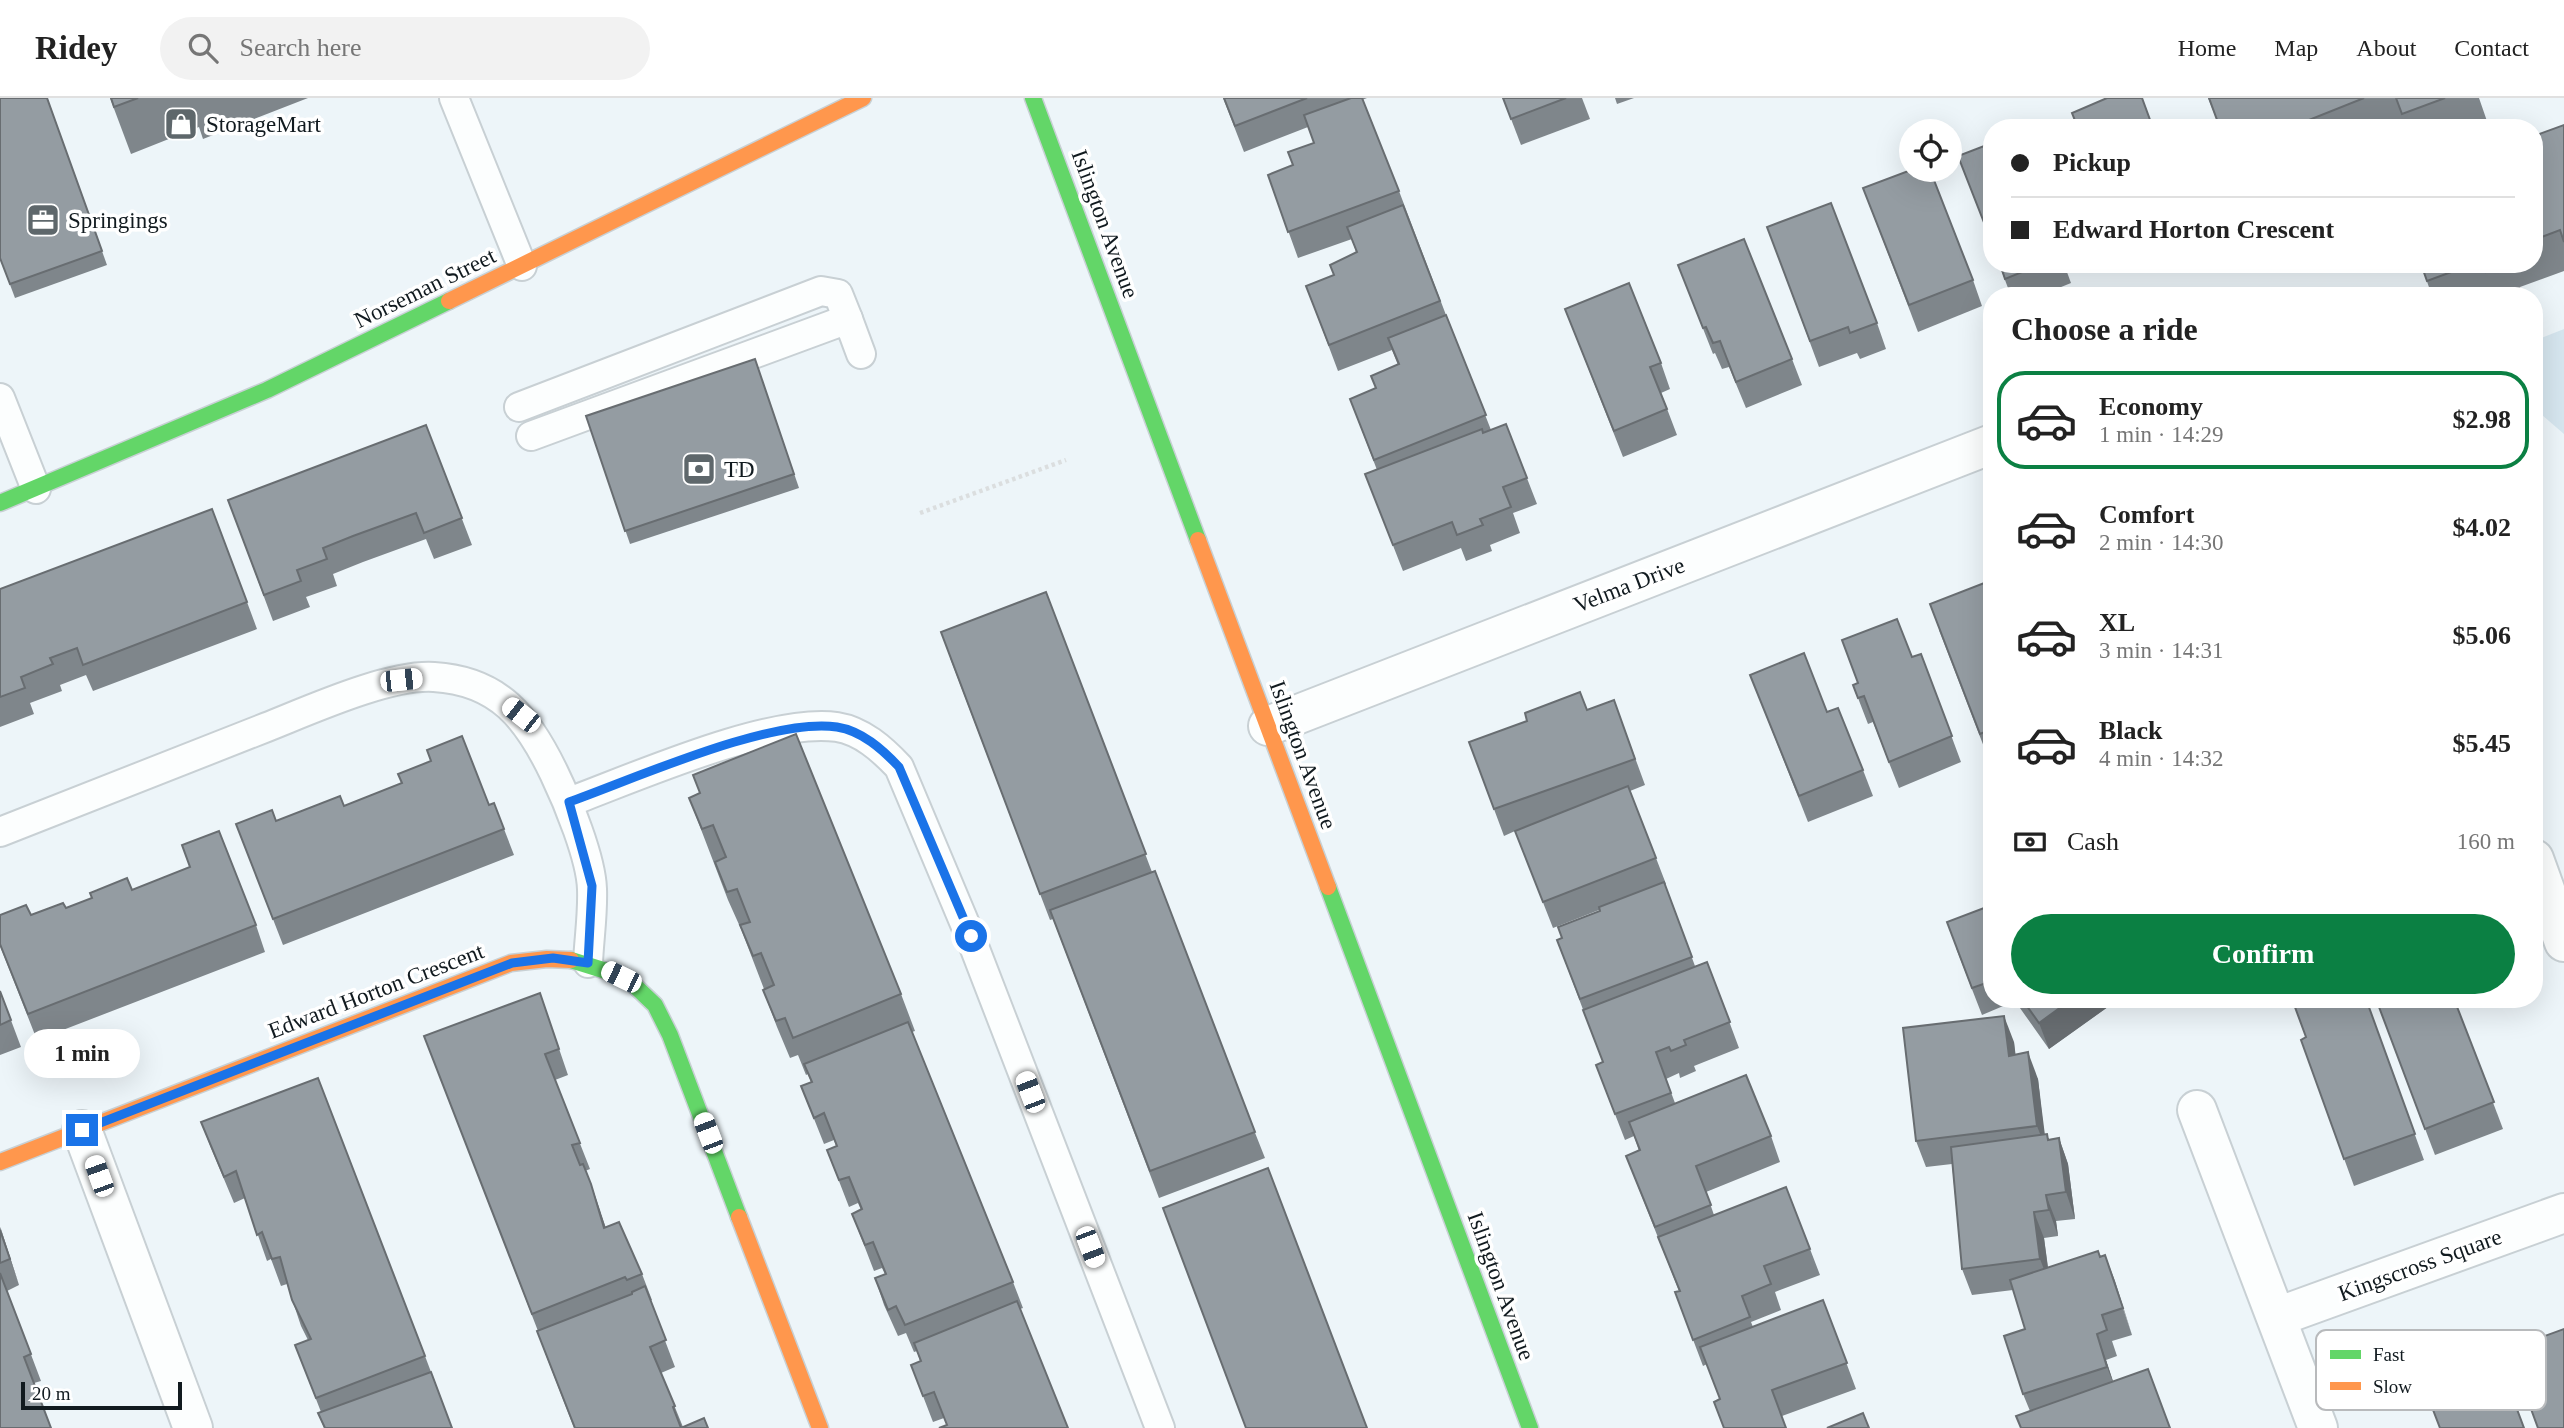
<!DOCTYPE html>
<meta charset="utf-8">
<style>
:root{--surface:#fff;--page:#f2f2f2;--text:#222;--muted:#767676;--line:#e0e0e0;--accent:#0b8043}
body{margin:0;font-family:Georgia,serif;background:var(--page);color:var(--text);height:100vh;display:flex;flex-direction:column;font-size:26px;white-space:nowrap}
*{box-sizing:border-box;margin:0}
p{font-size:23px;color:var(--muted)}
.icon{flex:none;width:38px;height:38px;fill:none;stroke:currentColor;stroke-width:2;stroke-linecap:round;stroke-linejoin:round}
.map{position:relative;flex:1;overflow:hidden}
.details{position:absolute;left:1983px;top:189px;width:560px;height:721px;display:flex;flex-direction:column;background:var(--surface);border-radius:28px;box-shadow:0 7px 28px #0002}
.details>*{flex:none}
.banner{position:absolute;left:1983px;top:21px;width:560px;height:154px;border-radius:28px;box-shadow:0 7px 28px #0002;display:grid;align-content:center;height:154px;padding:0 28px;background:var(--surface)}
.fabs{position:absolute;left:1899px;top:21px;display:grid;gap:14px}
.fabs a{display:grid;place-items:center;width:63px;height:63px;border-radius:50%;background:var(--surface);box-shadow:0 7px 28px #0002;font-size:35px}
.scale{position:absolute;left:21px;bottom:18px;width:161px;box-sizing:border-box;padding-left:7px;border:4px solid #111a1f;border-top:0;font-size:19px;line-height:24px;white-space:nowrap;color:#111a1f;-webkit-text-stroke:5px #fff;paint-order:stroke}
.end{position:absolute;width:32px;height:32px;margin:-16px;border:9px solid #1a73e8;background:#fff;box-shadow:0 0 0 4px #fff}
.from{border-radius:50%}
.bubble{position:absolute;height:49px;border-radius:24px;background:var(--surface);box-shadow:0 7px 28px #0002;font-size:23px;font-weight:600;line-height:49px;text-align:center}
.car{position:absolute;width:21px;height:42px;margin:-21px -10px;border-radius:9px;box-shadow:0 0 5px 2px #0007;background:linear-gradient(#fff 24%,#345 0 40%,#fff 0 76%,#345 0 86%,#fff 0)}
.banner b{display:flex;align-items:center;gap:24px;height:66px;font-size:26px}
.banner b+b{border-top:2px solid var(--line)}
.banner i{width:18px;height:18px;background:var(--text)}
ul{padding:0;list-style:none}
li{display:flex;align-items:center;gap:21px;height:98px;margin:0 14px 10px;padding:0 14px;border:4px solid transparent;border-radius:28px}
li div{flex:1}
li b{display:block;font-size:26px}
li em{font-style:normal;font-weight:600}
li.active{border-color:var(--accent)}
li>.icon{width:63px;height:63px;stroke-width:1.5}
h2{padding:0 28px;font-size:32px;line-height:84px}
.pay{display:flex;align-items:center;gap:18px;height:77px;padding:0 28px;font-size:26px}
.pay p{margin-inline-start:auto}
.primary-button{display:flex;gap:14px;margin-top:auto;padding:14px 28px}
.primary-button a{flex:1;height:80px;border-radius:42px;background:var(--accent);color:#fff;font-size:28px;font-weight:600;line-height:80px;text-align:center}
header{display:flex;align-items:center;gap:42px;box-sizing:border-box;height:98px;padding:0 35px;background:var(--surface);border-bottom:2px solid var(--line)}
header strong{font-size:33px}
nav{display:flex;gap:38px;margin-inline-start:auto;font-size:24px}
.search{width:490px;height:63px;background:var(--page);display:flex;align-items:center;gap:18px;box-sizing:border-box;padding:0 24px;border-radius:38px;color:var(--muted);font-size:26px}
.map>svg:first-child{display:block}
</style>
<header>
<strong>Ridey</strong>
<div class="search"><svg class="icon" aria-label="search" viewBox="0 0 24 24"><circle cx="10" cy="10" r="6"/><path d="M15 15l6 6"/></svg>Search here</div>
<nav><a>Home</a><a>Map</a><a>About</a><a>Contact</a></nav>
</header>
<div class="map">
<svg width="2564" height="1330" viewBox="0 0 2564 1330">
<rect width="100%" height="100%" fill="#edf5f9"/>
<!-- green -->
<path fill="#d6e6ef" d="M2564 231V336L2534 310V243Z"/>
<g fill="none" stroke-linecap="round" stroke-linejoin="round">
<defs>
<g id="lane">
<path d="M454 0 522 168"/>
<path d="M0 300 36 391"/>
<path d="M519 309 821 193 838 196 848 221"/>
<path d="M531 338 848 221 861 256"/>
<path d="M569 704C634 680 771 619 837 629 862 633 882 651 899 669L970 838 1160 1330"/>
<path d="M0 734C89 699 178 664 267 629 310 612 389 576 434 579 500 583 528 621 554 675 568 704 591 760 592 791 593 816 589 841 588 865"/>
</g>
<g id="street">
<path d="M1268 628 1992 346"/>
<path d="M2534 761 2564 844"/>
<path d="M2197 1012 2318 1330"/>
<path d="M82 1032 193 1330"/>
<path d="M2277 1219 2564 1115"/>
</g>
<g id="fast">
<path d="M1033 0 1198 442"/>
<path d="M0 405 267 292 449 203"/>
<path d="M1328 789 1530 1330"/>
<path d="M571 862 619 877 634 887 655 907 670 937 739 1119"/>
</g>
<g id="slow">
<path d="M449 203 863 0"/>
<path d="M1198 442 1328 789"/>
<path d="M0 1064 511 865 547 861 571 862"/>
<path d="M739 1119 820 1330"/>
</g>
</defs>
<!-- lane casing -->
<use href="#lane" stroke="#c8d0d4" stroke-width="32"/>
<!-- street casing -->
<use href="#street" stroke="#c8d0d4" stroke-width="42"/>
<!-- fast casing -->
<use href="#fast" stroke="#c8d0d4" stroke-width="19"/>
<!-- slow casing -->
<use href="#slow" stroke="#c8d0d4" stroke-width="19"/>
<!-- path -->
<path stroke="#dbdedf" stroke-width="4.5" stroke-dasharray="3.5 3.5" stroke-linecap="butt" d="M920 415 1066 362"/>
<!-- lane -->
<use href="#lane" stroke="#fcfefe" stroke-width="28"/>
<!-- street -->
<use href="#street" stroke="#fcfefe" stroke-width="38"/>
<!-- fast -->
<use href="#fast" stroke="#63d668" stroke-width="16"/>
<!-- slow -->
<use href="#slow" stroke="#ff974d" stroke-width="16"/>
</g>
<!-- wall -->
<g fill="#7f868b">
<path d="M47 0 107 167 15 200 0 160Z"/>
<path d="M110 0H308L203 41 199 29 131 56Z"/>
<path d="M1223 0H1367L1362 2 1399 93 1446 217 1491 332 1506 326 1537 406 1513 415 1520 435 1490 447 1492 453 1466 463 1461 450 1403 473 1365 376 1377 372 1350 301 1376 290 1398 267 1392 252 1338 273 1306 188 1334 178 1356 154 1352 141 1298 160 1268 77 1293 67 1314 45 1308 29 1244 54Z"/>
<path d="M1503 0H1582L1590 21 1521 47Z"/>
<path d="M1615 0H1634L1617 6Z"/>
<path d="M2208 0H2479L2488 26 2479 30H2406L2405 27 2397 30H2220Z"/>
<path d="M2564 27V173L2520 189 2523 198H2432L2421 166H2534V38Z"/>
<path d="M1863 90 1973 182 1982 208 1918 234Z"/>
<path d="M1767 129 1877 225 1886 251 1860 261 1857 255 1819 269Z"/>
<path d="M1999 166H2064L2071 185 2039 198H2011Z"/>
<path d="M1678 167 1792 261 1802 287 1746 310 1729 269 1722 271 1715 255 1713 256Z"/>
<path d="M1565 211 1661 265 1670 291 1661 295 1677 337 1623 359Z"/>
<path d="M755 261 799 390 630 446 586 318Z"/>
<path d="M426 327 472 447 434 461 426 441 363 464 333 476 337 488 306 499 310 509 273 523 228 402Z"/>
<path d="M1992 482V661L1989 662 1939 532Z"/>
<path d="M0 491 247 504 257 531 93 593 86 577 60 587 62 593 30 605 34 616 0 629Z"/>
<path d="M1046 494 1152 774 1265 1060 1159 1100 1053 821 1050 822 950 560Z"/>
<path d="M1921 556 1961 664 1899 690 1873 624 1868 626 1853 587Z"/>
<path d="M1750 577 1827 614 1863 672 1873 698 1808 724Z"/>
<path d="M1614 602 1645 687 1630 693 1656 760 1666 786 1665 787 1695 868 1707 864 1739 950 1694 968 1696 973 1680 980 1679 975 1666 981 1675 1005 1771 1038 1780 1064 1706 1094 1714 1117 1810 1151 1820 1177 1775 1194 1781 1212 1751 1224 1753 1229 1823 1202 1856 1291 1782 1318 1720 1301 1707 1266 1703 1268 1675 1194 1679 1193 1626 1058 1639 1053 1634 1038 1625 1042 1606 993 1596 967 1603 965 1557 842 1562 840 1600 813 1599 812 1553 830 1515 733 1504 738 1469 644 1587 612Z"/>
<path d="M689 700 901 896 915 933 912 934 1013 1184 1023 1210 1020 1211 947 1327 944 1320 933 1324 911 1267 920 1263 917 1253 914 1254 906 1235 898 1238 884 1207 875 1180 885 1176 882 1170 874 1173 852 1116 861 1112 858 1105 849 1109 827 1052 836 1048 834 1042 824 1046 801 988 811 984 808 976 806 977 798 957 790 960 777 929 763 892 764 891 741 831 728 802Z"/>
<path d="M489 707 504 731 514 757 283 847 236 726 276 723 344 708Z"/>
<path d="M182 747 256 827 265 854 37 942 0 848V817H31L66 810 132 792 190 769Z"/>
<path d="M1992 807V901H2119L2049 951 2015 903 1982 917 1956 850Z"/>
<path d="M0 893 21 949 0 957Z"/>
<path d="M540 895 568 977 555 982 590 1071 585 1073 606 1130 642 1176 652 1202 650 1203 675 1269 661 1275 683 1329 708 1330H574L547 1260 537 1233H538L424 938Z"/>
<path d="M2143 901H2161L2146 908Z"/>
<path d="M2366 901 2424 1062 2354 1088 2301 942 2306 939Z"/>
<path d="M2376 901H2454L2503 1031 2435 1057Z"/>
<path d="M2014 944 2015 957 2038 981 2044 1036 2050 1042 2059 1040 2068 1066 2075 1121 2056 1123 2058 1138 2044 1140 2048 1169 2105 1157 2132 1237 2112 1243 2117 1258 2106 1262 2113 1284 2030 1313 2023 1296 2025 1231 2013 1192 1972 1197 1962 1171 1952 1066 1926 1069 1916 1043Z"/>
<path d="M201 1024 425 1258 452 1330H324L318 1315 321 1314 295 1247 308 1242 301 1228 287 1186 281 1188 271 1161 267 1163 245 1100 234 1105 211 1050Z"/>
<path d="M0 1129 19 1187 7 1193 41 1283 34 1285 0 1330Z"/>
</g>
<!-- shaded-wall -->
<g fill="#686d71">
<path d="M2072 901H2119L2049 951 2039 925Z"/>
<path d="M2004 918 2014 944 2019 984 2009 958Z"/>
<path d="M2028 954 2038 981 2047 1054 2037 1028Z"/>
<path d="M2059 1040 2068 1066 2075 1121 2066 1094Z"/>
<path d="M591 1086 600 1112 614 1156 604 1130Z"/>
<path d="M2046 1097 2056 1123 2058 1138 2049 1112Z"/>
<path d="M2034 1114 2044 1140 2050 1187 2040 1161Z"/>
<path d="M0 1129 1 1131 19 1187 10 1161Z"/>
<path d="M2105 1157 2115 1183 2132 1237 2123 1210Z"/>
<path d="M2097 1236 2106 1262 2117 1295 2107 1269Z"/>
</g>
<!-- building -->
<g fill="#949ca2" stroke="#686d71" stroke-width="2">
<path d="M0 0H47L102 153 10 186 0 160Z"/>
<path d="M111 0H138L114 9Z"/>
<path d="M1224 0H1307L1235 28Z"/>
<path d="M1351 0H1362L1399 93 1288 134 1268 77 1293 67 1288 54 1314 45 1304 17Z"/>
<path d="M1503 0H1566L1511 21Z"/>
<path d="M2107 0H2142L2153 30H2078L2072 15Z"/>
<path d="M2209 0H2364L2289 30H2220Z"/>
<path d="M2396 0H2445L2402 16Z"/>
<path d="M2564 27V144L2560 132 2534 142V38Z"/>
<path d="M1992 45V145L1958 58Z"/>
<path d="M1911 72H1930L1973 182 1909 207 1863 90Z"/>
<path d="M1831 105 1877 225 1850 235 1848 229 1810 243 1767 129Z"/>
<path d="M1403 107 1440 203 1329 247 1306 188 1334 177 1330 167 1357 154 1347 129Z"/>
<path d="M1744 141 1792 261 1736 284 1720 243 1713 245 1706 229 1703 230 1678 167Z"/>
<path d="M2000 166H2042L2005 181Z"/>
<path d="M2421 166H2473L2427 183Z"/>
<path d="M2484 166H2509L2486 174Z"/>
<path d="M1629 185 1661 265 1650 269 1667 311 1614 333 1565 211Z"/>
<path d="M1446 217 1486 317 1374 362 1350 301 1376 290 1371 278 1399 266 1388 240Z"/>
<path d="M755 261 794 376 625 433 586 318Z"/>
<path d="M1506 326 1527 380 1503 389 1511 409 1480 421 1483 427 1457 437 1452 424 1393 447 1365 376 1482 331 1483 335Z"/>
<path d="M426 327 462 420 424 435 416 415 353 438 323 450 327 461 297 472 301 483 264 497 228 402Z"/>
<path d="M212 411 247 504 83 567 77 550 50 560 53 566 21 579 25 590 0 599V491Z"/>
<path d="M1992 482V631L1980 636 1930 506Z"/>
<path d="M1046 494 1146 756 1040 796 941 534Z"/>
<path d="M1897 521 1912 559 1921 556 1952 638 1889 664 1864 598 1858 600 1853 587 1858 585 1842 542Z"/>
<path d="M1804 555 1827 614 1838 610 1863 672 1799 698 1750 577Z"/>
<path d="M1580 594 1587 612 1614 602 1635 661 1494 711 1469 644 1527 623 1525 615Z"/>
<path d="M796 636 901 896 793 940 785 920 776 923 763 892 774 887 761 855 753 858 740 827 750 824 737 791 727 794 715 764 726 759 713 727 702 731 689 700 700 695 693 677Z"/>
<path d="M462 638 489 707 494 705 504 731 273 821 236 726 272 712 276 723 340 698 344 708 402 685 398 676 431 663 427 652Z"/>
<path d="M1628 688 1656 760 1543 804 1515 733Z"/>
<path d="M219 733 256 827 28 916 0 846V817L26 807 31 817 63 805 66 810 92 800 90 795 127 780 132 792 190 769 182 747Z"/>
<path d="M1155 773 1255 1034 1150 1073 1050 812Z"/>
<path d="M1664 784 1692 859 1580 901 1557 842 1562 840 1558 829 1600 813 1599 809Z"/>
<path d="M1992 807V883L1972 890 1947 824Z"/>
<path d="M1707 864 1730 924 1684 942 1686 947 1671 953 1669 949 1656 954 1671 995 1615 1016 1596 967 1603 964 1583 912Z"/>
<path d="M0 893 11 922 0 927Z"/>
<path d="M540 895 559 951 545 956 580 1045 572 1047 580 1067 583 1066 591 1086 604 1130 619 1124 642 1176 627 1182 625 1179 532 1216 424 938Z"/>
<path d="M2022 901H2072L2039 925Z"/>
<path d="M2292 901H2366L2415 1036 2344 1061 2301 942 2306 939Z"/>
<path d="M2376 901H2454L2494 1004 2425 1031Z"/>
<path d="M2004 918 2009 958 2028 954 2037 1028 1916 1043 1903 930Z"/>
<path d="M908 924 1013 1184 905 1227 896 1208 888 1212 875 1180 886 1176 873 1144 865 1147 852 1116 862 1111 849 1079 839 1082 827 1052 837 1048 824 1015 814 1020 801 988 812 984 804 966Z"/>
<path d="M1746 977 1771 1038 1696 1068 1711 1107 1655 1129 1626 1058 1640 1052 1629 1024Z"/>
<path d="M318 980 425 1258 316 1300 295 1247 311 1241 292 1202 280 1159 272 1161 262 1134 257 1137 236 1073 224 1079 201 1024Z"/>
<path d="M2047 1036 2048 1042 2059 1040 2066 1094 2046 1097 2049 1112 2034 1114 2040 1161 1962 1171 1951 1049Z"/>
<path d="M1268 1070 1367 1330H1246L1163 1110Z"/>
<path d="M1786 1089 1810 1151 1764 1168 1771 1186 1742 1198 1750 1219 1693 1242 1675 1194 1680 1193 1658 1139Z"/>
<path d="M0 1132 10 1161 0 1165Z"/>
<path d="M2098 1153 2100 1159 2105 1157 2123 1210 2102 1217 2107 1232 2097 1236 2107 1269 2023 1296 2004 1238 2025 1231 2010 1182Z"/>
<path d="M0 1175 31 1256 24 1259 51 1330H0Z"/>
<path d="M645 1188 666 1242 650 1249 675 1308 673 1309 681 1330H575L537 1233 632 1196V1194Z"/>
<path d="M1823 1202 1847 1265 1772 1292 1786 1330H1724L1714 1304 1720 1301 1700 1249Z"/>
<path d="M1017 1203 1068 1330H939L947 1327 934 1294 923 1298 911 1267 921 1263 914 1245Z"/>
<path d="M2564 1231V1330H2538L2509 1251Z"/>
<path d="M2496 1255 2524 1330H2440L2422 1283Z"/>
<path d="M2148 1271 2170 1330H2021L2016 1318Z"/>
<path d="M431 1274 452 1330H325L318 1315Z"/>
<path d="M1863 1315 1869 1330H1827Z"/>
<path d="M704 1320 708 1330H681Z"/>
</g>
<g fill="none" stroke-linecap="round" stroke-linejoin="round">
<!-- route -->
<path stroke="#1a73e8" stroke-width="9" d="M82 1032 512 865 553 860 588 865 592 788 569 704C634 681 771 619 837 629 862 633 882 651 899 669L971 838"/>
</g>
<!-- icons -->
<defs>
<symbol id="shop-square" viewBox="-11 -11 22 22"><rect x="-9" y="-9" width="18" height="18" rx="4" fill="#5e676b" stroke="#fff"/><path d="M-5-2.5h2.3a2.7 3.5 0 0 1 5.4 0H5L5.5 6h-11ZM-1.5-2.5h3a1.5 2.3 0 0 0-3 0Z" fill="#fff"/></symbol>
<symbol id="office-square" viewBox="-11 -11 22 22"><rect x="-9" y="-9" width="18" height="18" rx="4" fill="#5e676b" stroke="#fff"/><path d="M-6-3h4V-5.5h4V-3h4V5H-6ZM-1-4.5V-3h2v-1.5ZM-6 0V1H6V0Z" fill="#fff"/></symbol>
<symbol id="bank-square" viewBox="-11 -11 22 22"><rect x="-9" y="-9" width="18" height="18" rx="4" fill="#5e676b" stroke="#fff"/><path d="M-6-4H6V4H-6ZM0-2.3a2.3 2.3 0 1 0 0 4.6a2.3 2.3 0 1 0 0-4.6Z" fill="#fff"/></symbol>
</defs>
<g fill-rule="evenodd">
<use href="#shop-square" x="162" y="7" width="38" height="38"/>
<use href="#office-square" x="24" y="103" width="38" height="38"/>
<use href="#bank-square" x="680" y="352" width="38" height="38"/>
</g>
<g text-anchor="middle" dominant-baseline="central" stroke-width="7" stroke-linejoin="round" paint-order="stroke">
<!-- poi labels -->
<g font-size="23" fill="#111a1f" stroke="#fff" text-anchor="start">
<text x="206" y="26">StorageMart</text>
<text x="68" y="122">Springings</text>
<text x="724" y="371">TD</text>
</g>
<!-- street labels -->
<g font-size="23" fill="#111a1f" stroke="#fff">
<text transform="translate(1105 126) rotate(70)">Islington Avenue</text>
<text transform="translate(425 190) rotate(-26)">Norseman Street</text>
<text transform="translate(1629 487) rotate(-21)">Velma Drive</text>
<text transform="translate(1303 657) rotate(70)">Islington Avenue</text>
<text transform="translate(376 893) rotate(-21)">Edward Horton Crescent</text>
<text transform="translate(2420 1167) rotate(-20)">Kingscross Square</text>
<text transform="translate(1501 1188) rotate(70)">Islington Avenue</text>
</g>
</g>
<!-- legend -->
<rect x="2316" y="1232" width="230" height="80" rx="10" fill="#fff" stroke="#b8babc" stroke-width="2"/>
<rect x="2330" y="1252" width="31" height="9" fill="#63d668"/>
<rect x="2330" y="1284" width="31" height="8" fill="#ff974d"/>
<g font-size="19" fill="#111a1f">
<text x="2373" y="1263">Fast</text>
<text x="2373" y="1295">Slow</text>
</g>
</svg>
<div class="fabs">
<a><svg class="icon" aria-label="locate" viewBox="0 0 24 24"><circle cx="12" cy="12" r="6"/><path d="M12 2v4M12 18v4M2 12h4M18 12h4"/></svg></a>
</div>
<div class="scale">20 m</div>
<i class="end from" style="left:971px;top:838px"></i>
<i class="end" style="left:82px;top:1032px"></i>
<div class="bubble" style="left:24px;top:931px;width:116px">1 min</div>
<i class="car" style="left:401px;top:582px;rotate:84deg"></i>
<i class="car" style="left:521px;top:617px;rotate:308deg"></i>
<i class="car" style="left:621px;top:879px;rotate:296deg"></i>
<i class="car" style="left:1030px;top:994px;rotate:339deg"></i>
<i class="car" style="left:708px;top:1035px;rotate:339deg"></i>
<i class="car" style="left:99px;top:1078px;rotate:340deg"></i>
<i class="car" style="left:1090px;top:1149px;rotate:159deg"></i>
<div class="banner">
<b><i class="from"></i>Pickup</b>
<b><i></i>Edward Horton Crescent</b>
</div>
<section class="details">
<h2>Choose a ride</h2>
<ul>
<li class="active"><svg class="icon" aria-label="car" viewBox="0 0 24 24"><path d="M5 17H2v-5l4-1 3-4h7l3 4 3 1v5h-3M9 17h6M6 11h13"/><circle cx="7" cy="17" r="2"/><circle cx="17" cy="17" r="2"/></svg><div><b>Economy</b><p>1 min · 14:29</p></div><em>$2.98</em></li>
<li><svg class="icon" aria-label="car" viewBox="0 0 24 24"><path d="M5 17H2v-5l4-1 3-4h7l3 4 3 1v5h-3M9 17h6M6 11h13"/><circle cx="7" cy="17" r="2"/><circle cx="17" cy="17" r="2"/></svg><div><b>Comfort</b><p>2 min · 14:30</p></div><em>$4.02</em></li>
<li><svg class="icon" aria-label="car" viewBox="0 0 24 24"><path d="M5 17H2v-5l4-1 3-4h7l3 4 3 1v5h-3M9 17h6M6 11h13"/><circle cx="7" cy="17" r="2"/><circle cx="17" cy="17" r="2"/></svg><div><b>XL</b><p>3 min · 14:31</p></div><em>$5.06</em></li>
<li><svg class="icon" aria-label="car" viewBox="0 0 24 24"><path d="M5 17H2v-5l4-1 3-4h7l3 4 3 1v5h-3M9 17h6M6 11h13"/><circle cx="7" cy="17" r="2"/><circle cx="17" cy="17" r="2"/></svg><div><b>Black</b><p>4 min · 14:32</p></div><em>$5.45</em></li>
</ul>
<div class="pay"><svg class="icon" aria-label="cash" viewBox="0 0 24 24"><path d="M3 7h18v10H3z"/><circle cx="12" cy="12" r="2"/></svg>Cash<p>160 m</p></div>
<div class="primary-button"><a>Confirm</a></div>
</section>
</div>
